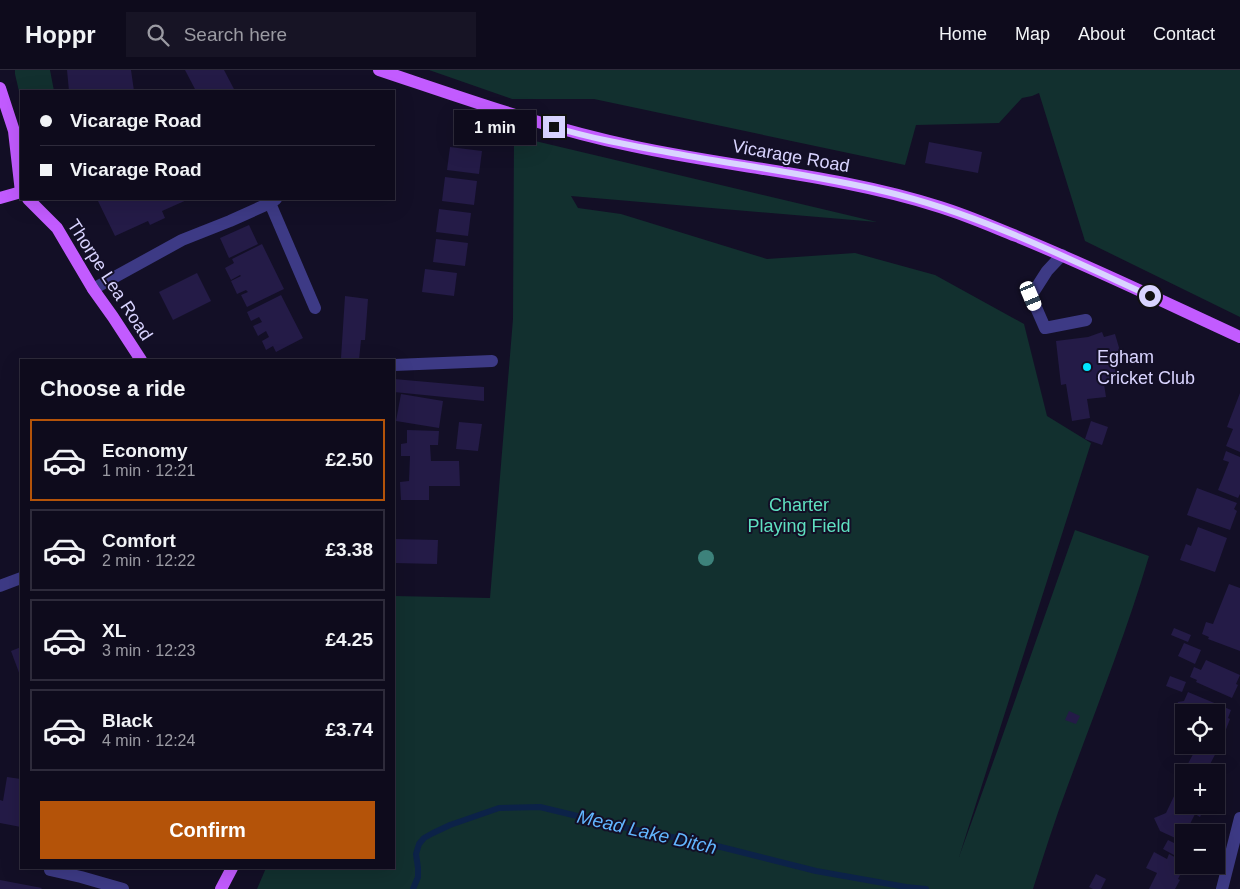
<!DOCTYPE html>
<meta charset="utf-8">
<style>
:root{--surface:#0e0b1c;--page:#171425;--text:#f1f3f6;--muted:#9b9ba3;--line:#2e2b3b;--accent:#b45309}
body{margin:0;font-family:Helvetica,sans-serif;background:var(--page);color:var(--text);height:100vh;display:flex;flex-direction:column;font-size:19px;white-space:nowrap}
*{box-sizing:border-box;margin:0}
p{font-size:16px;color:var(--muted)}
.icon{flex:none;width:28px;height:28px;fill:none;stroke:currentColor;stroke-width:2;stroke-linecap:round;stroke-linejoin:round}
.map{position:relative;flex:1;overflow:hidden}
.panel{position:absolute;left:20px;top:289px;width:375px;height:510px;display:flex;flex-direction:column;background:var(--surface);border-radius:0px;box-shadow:0 5px 20px #0002,0 0 0 1px var(--line)}
.panel>*{flex:none}
.hud{position:absolute;left:20px;top:20px;width:375px;height:110px;border-radius:0px;box-shadow:0 5px 20px #0002,0 0 0 1px var(--line);display:grid;align-content:center;height:110px;padding:0 20px;background:var(--surface)}
.fabs{position:absolute;left:1175px;top:634px;display:grid;gap:10px}
.fabs a{display:grid;place-items:center;width:50px;height:50px;border-radius:0px;background:var(--surface);box-shadow:0 5px 20px #0002,0 0 0 1px var(--line);font-size:25px}
.end{position:absolute;width:22px;height:22px;margin:-11px;border:6px solid #d9d4ff;background:#111;box-shadow:0 0 0 2px #111}
.from{border-radius:50%}
.bubble{position:absolute;height:35px;border-radius:0px;background:var(--surface);box-shadow:0 5px 20px #0002,0 0 0 1px var(--line);font-size:16px;font-weight:700;line-height:35px;text-align:center}
.car{position:absolute;width:15px;height:30px;margin:-15px -8px;border-radius:6px;box-shadow:0 0 4px 1px #0007;background:linear-gradient(#fff 24%,#345 0 40%,#fff 0 76%,#345 0 86%,#fff 0)}
.hud b{display:flex;align-items:center;gap:18px;height:48px;font-size:19px}
.hud b+b{border-top:1px solid var(--line)}
.hud i{width:12px;height:12px;background:var(--text)}
ul{padding:0;list-style:none}
li{display:flex;align-items:center;gap:15px;height:82px;margin:0 10px 8px;padding:0 10px;border:2px solid var(--line);border-radius:0px}
li div{flex:1}
li b{display:block;font-size:19px}
li em{font-style:normal;font-weight:700}
li.active{border-color:var(--accent)}
li>.icon{width:45px;height:45px;stroke-width:1.5}
h2{padding:0 20px;font-size:22px;line-height:60px}
.primary-button{display:flex;gap:10px;margin-top:auto;padding:10px 20px}
.primary-button a{flex:1;height:58px;border-radius:0px;background:var(--accent);color:#fff;font-size:20px;font-weight:700;line-height:58px;text-align:center}
header{display:flex;align-items:center;gap:30px;box-sizing:border-box;height:70px;padding:0 25px;background:var(--surface);border-bottom:1px solid var(--line)}
header strong{font-size:24px}
nav{display:flex;gap:28px;margin-inline-start:auto;font-size:18px}
.search{width:350px;height:45px;background:var(--page);display:flex;align-items:center;gap:12px;box-sizing:border-box;padding:0 18px;border-radius:0px;color:var(--muted);font-size:19px}
.map>svg:first-child{display:block}
</style>
<header>
<strong>Hoppr</strong>
<div class="search"><svg class="icon" aria-label="search" viewBox="0 0 24 24"><circle cx="10" cy="10" r="6"/><path d="M15 15l6 6"/></svg>Search here</div>
<nav><a>Home</a><a>Map</a><a>About</a><a>Contact</a></nav>
</header>
<div class="map">
<svg width="1240" height="819" viewBox="0 0 1240 819">
<rect width="100%" height="100%" fill="#130f26"/>
<!-- green -->
<g fill="#12302f">
<path d="M15 0H50L54 21H21V30L15 4Z"/>
<path d="M429 0H1240V247L1085 171 1039 23 1032 26 1022 28 999 53 916 55 905 95 594 29H512Z"/>
<path d="M514 66 877 152 571 126 578 138 621 144 767 189 855 183 935 205 1024 254 1047 346 1091 373 959 787 1000 673 1075 460 1149 486C1126 564 1096 639 1068 715 1055 749 1044 784 1033 819H257L266 798H394V526L490 528 513 249Z"/>
</g>
<g fill="none" stroke-linecap="round" stroke-linejoin="round">
<!-- stream -->
<path stroke="#0c2248" stroke-width="6" d="M413 819 418 807V798L416 784 419 774 424 768 433 763 450 755 499 738 540 737 631 759 713 775 816 801 906 817 926 819"/>
</g>
<!-- building -->
<g fill="#241b47">
<path d="M67 0H131L134 21H69Z"/>
<path d="M185 0H224L235 21H196Z"/>
<path d="M929 72 982 82 978 103 925 93Z"/>
<path d="M450 77 482 81 479 104 447 100Z"/>
<path d="M445 107 477 111 474 135 442 131Z"/>
<path d="M104 129H189L162 141 165 148 150 155 148 151 115 166 98 131Z"/>
<path d="M439 139 471 143 468 166 436 162Z"/>
<path d="M249 155 258 174 229 188 220 168Z"/>
<path d="M436 169 468 173 465 196 433 192Z"/>
<path d="M262 174 284 219 247 237 241 225 248 222 246 220 237 224 231 211 241 206 240 205 231 210 225 198 234 193 232 189Z"/>
<path d="M425 199 457 203 454 226 422 222Z"/>
<path d="M197 203 211 231 173 250 159 222Z"/>
<path d="M281 225 303 268 276 282 273 276 266 280 262 271 269 267 266 261 258 266 253 256 262 252 259 247 251 251 247 242Z"/>
<path d="M345 226 368 229 365 270H361L359 290 341 288Z"/>
<path d="M1102 262 1104 267 1115 264 1120 281 1111 285 1118 309 1104 314 1106 327 1087 329 1090 348 1072 351 1066 314 1061 315 1056 271 1088 267Z"/>
<path d="M394 309 484 317V331L394 322Z"/>
<path d="M1240 323V382L1226 376 1233 359 1227 357Z"/>
<path d="M401 324 443 331 439 358 396 351Z"/>
<path d="M1091 351 1108 357 1102 375 1085 369Z"/>
<path d="M459 352 482 354 478 381 456 379Z"/>
<path d="M407 360 439 361 438 375H430L431 391H459L460 416H429V430H401L400 412 409 411 410 386H401V374L407 373Z"/>
<path d="M1226 381 1240 387V424L1238 428 1218 420 1229 392 1223 390Z"/>
<path d="M1197 418 1237 433 1234 439 1237 441 1230 460 1187 445Z"/>
<path d="M1198 457 1227 468 1215 502 1180 490 1186 474 1191 476Z"/>
<path d="M394 469 438 470 437 494 394 493Z"/>
<path d="M1229 514 1240 518V581L1208 569 1209 567 1202 564 1206 552 1213 554Z"/>
<path d="M1174 558 1191 565 1188 572 1171 565Z"/>
<path d="M1184 573 1201 580 1195 594 1178 586Z"/>
<path d="M21 577V608L11 581Z"/>
<path d="M1206 590 1240 605 1236 614 1238 615 1232 628 1196 612 1197 610 1190 607 1194 597 1201 600Z"/>
<path d="M1170 606 1186 612 1182 622 1166 616Z"/>
<path d="M1188 622 1231 640 1228 648 1230 649 1225 662 1216 658V642H1184V644L1179 642 1176 638 1178 632 1184 631Z"/>
<path d="M1069 641 1080 646 1076 654 1065 650Z"/>
<path d="M1216 674 1220 675 1206 702H1186L1184 701 1198 675H1216Z"/>
<path d="M7 707 21 709V757L0 753V730L3 731Z"/>
<path d="M1176 722 1184 726V735L1205 736 1200 747 1195 744 1187 760 1192 762H1184V772L1160 761 1154 748 1166 743Z"/>
<path d="M1168 770 1184 778 1183 790 1163 779Z"/>
<path d="M1154 782 1167 789 1169 784 1184 792V795H1185L1178 809 1180 810 1175 819H1149L1157 803 1146 798Z"/>
<path d="M1096 804 1106 809 1101 819H1093L1089 817Z"/>
<path d="M0 810 42 818 41 819H0Z"/>
</g>
<g fill="none" stroke-linecap="round" stroke-linejoin="round">
<!-- minor -->
<g stroke="#3d3a85" stroke-width="12">
<path d="M270 133 315 238"/>
<path d="M1062 185 1047 201 1031 226 1045 258 1086 250"/>
<path d="M93 219 182 170 230 151 270 133 276 129"/>
<path d="M394 295 492 291"/>
<path d="M0 516 21 508"/>
<path d="M50 800 81 807 123 819"/>
<path d="M1222 819 1240 748"/>
</g>
<!-- major -->
<g stroke="#c25bff" stroke-width="12">
<path d="M379 0C463 28 546 58 632 76 734 98 840 105 940 137 966 145 991 156 1016 166 1092 197 1166 233 1240 267"/>
<path d="M0 18 14 61 21 122"/>
<path d="M0 128 21 122"/>
<path d="M28 129 57 158 93 219 113 247 141 290"/>
<path d="M221 819 232 798"/>
</g>
</g>
<!-- trees -->
<circle fill="#3d827b" cx="706" cy="488" r="8"/>
<g fill="none" stroke-linecap="round" stroke-linejoin="round">
<!-- route -->
<path stroke="#d9d4ff" stroke-width="6" d="M554 57C596 70 640 77 683 85 751 97 820 106 887 122 979 144 1065 187 1150 226"/>
</g>
<!-- markers -->
<circle fill="#00e5ff" stroke="#130f26" stroke-width="2" cx="1087" cy="297" r="5"/>
<g text-anchor="middle" dominant-baseline="central" stroke-width="4" stroke-linejoin="round" paint-order="stroke">
<!-- street labels -->
<g font-size="18" fill="#d9d4ff" stroke="#130f26">
<text transform="translate(791 86) rotate(10)">Vicarage Road</text>
<text transform="translate(110 210) rotate(57)">Thorpe Lea Road</text>
</g>
<!-- poi labels -->
<g font-size="18" fill="#d9d4ff" stroke="#130f26" text-anchor="start">
<text x="1097" y="287">Egham<tspan x="1097" dy="21">Cricket Club</tspan></text>
</g>
<!-- park labels -->
<g font-size="18" fill="#5fe0c0" stroke="#130f26">
<text x="799" y="435">Charter<tspan x="799" dy="21">Playing Field</tspan></text>
</g>
<!-- water labels -->
<g font-size="19" font-style="italic" fill="#62b6ff" stroke="#130f26">
<text transform="translate(647 762) rotate(13)">Mead Lake Ditch</text>
</g>
</g>
</svg>
<div class="fabs">
<a><svg class="icon" aria-label="locate" viewBox="0 0 24 24"><circle cx="12" cy="12" r="6"/><path d="M12 2v4M12 18v4M2 12h4M18 12h4"/></svg></a>
<a>+</a>
<a>−</a>
</div>
<i class="end from" style="left:1150px;top:226px"></i>
<i class="end" style="left:554px;top:57px"></i>
<div class="bubble" style="left:454px;top:40px;width:82px">1 min</div>
<i class="car" style="left:1031px;top:226px;rotate:157deg"></i>
<div class="hud">
<b><i class="from"></i>Vicarage Road</b>
<b><i></i>Vicarage Road</b>
</div>
<section class="panel">
<h2>Choose a ride</h2>
<ul>
<li class="active"><svg class="icon" aria-label="car" viewBox="0 0 24 24"><path d="M5 17H2v-5l4-1 3-4h7l3 4 3 1v5h-3M9 17h6M6 11h13"/><circle cx="7" cy="17" r="2"/><circle cx="17" cy="17" r="2"/></svg><div><b>Economy</b><p>1 min · 12:21</p></div><em>£2.50</em></li>
<li><svg class="icon" aria-label="car" viewBox="0 0 24 24"><path d="M5 17H2v-5l4-1 3-4h7l3 4 3 1v5h-3M9 17h6M6 11h13"/><circle cx="7" cy="17" r="2"/><circle cx="17" cy="17" r="2"/></svg><div><b>Comfort</b><p>2 min · 12:22</p></div><em>£3.38</em></li>
<li><svg class="icon" aria-label="car" viewBox="0 0 24 24"><path d="M5 17H2v-5l4-1 3-4h7l3 4 3 1v5h-3M9 17h6M6 11h13"/><circle cx="7" cy="17" r="2"/><circle cx="17" cy="17" r="2"/></svg><div><b>XL</b><p>3 min · 12:23</p></div><em>£4.25</em></li>
<li><svg class="icon" aria-label="car" viewBox="0 0 24 24"><path d="M5 17H2v-5l4-1 3-4h7l3 4 3 1v5h-3M9 17h6M6 11h13"/><circle cx="7" cy="17" r="2"/><circle cx="17" cy="17" r="2"/></svg><div><b>Black</b><p>4 min · 12:24</p></div><em>£3.74</em></li>
</ul>
<div class="primary-button"><a>Confirm</a></div>
</section>
</div>
